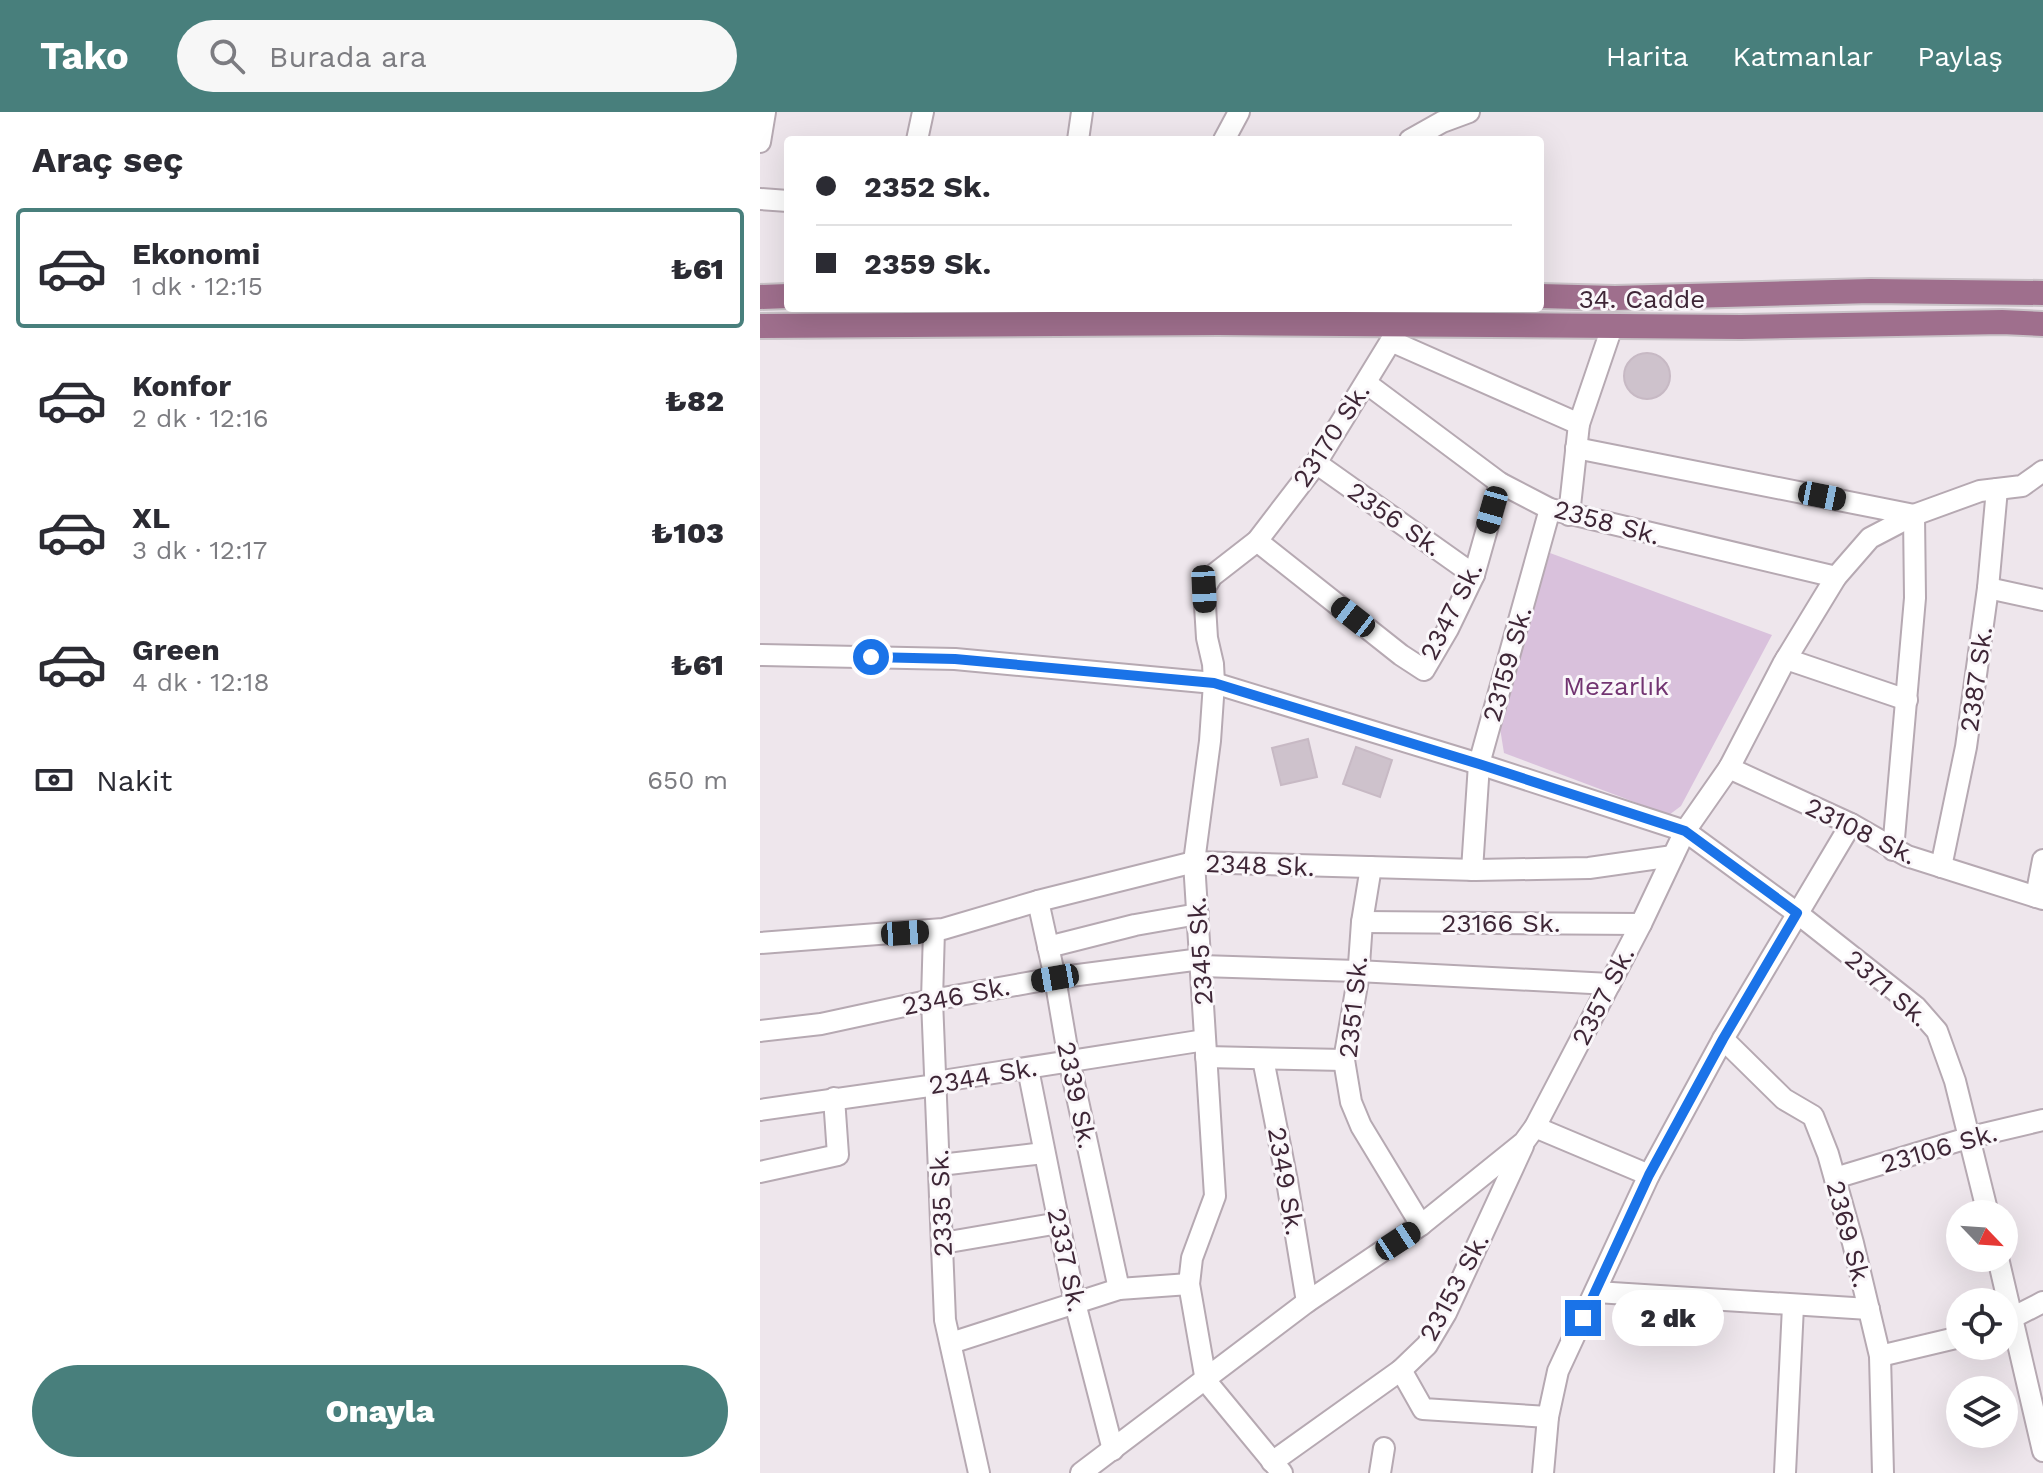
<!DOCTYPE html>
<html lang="tr">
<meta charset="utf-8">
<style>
:root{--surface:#fff;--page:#f7f7f7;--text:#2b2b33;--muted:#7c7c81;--line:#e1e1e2;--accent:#487f7c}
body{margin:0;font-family:"Work Sans",sans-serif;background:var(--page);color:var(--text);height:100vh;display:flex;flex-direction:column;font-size:30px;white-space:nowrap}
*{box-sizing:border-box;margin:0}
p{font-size:26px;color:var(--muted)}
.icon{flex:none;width:44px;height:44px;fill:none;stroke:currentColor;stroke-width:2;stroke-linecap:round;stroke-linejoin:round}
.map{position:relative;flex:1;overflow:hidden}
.panel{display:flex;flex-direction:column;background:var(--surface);width:760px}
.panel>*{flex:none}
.guide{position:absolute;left:24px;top:24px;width:760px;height:176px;border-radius:8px;box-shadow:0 8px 32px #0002;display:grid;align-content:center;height:176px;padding:0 32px;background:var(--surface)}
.needle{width:52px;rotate:115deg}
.controls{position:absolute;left:1186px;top:1088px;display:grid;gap:16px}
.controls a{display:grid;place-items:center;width:72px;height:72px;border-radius:50%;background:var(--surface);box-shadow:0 8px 32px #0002;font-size:40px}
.end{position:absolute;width:36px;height:36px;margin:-18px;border:10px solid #1a73e8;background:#fff;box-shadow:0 0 0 4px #fff}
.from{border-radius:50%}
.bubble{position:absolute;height:56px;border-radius:28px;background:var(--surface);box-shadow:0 8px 32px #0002;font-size:26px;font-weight:800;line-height:56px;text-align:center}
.car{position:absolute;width:24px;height:48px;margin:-24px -12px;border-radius:10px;box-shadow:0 0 6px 2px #0007;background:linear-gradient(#222 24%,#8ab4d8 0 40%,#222 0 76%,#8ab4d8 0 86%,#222 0)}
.guide b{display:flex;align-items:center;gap:28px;height:76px;font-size:30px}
.guide b+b{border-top:2px solid var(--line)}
.guide i{width:20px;height:20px;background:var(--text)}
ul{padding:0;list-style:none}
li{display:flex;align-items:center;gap:24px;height:120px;margin:0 16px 12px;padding:0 16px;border:4px solid transparent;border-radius:8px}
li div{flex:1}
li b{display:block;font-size:30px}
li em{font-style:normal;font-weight:800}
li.active{border-color:var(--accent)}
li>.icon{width:72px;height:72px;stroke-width:1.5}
h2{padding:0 32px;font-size:36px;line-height:96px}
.pay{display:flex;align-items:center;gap:20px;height:88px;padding:0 32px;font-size:30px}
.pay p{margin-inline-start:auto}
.cta{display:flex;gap:16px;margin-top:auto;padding:16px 32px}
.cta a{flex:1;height:92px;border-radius:48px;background:var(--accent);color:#fff;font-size:32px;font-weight:800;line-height:92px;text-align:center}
header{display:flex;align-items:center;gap:48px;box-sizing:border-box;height:112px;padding:0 40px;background:var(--accent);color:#fff}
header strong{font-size:38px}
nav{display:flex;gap:44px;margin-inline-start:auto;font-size:28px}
.search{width:560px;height:72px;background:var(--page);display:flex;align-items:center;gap:20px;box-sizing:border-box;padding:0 28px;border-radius:44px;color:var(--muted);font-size:30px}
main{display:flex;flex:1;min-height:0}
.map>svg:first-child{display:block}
</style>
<header>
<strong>Tako</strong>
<div class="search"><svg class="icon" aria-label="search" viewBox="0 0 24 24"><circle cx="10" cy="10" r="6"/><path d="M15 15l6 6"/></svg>Burada ara</div>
<nav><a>Harita</a><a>Katmanlar</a><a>Paylaş</a></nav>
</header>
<main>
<section class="panel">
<h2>Araç seç</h2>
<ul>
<li class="active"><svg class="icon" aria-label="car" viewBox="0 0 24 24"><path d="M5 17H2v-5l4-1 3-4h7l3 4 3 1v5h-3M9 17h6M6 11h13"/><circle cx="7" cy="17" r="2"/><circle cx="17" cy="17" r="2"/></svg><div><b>Ekonomi</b><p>1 dk · 12:15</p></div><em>₺61</em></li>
<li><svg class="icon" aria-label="car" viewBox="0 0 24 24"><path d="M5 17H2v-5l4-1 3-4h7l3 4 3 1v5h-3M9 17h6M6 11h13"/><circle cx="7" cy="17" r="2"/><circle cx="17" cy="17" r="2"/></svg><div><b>Konfor</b><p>2 dk · 12:16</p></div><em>₺82</em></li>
<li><svg class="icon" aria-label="car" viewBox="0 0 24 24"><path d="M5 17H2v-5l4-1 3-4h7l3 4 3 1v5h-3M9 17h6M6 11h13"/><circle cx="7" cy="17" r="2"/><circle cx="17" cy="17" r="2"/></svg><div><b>XL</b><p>3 dk · 12:17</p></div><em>₺103</em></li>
<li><svg class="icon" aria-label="car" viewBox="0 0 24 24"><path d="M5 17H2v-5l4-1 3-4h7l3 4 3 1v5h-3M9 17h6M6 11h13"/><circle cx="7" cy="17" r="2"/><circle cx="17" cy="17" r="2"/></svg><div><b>Green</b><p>4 dk · 12:18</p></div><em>₺61</em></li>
</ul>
<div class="pay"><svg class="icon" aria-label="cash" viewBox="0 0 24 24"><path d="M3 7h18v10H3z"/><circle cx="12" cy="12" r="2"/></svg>Nakit<p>650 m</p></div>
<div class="cta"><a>Onayla</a></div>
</section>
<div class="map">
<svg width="1283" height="1361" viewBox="0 0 1283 1361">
<rect width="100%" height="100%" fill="#eee6ec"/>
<!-- green -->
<path fill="#d9c1dc" d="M790 441 1012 523 921 694 909 703 744 641 739 610Z"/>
<!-- building -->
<g fill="#cec2cc" stroke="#c7b9c4" stroke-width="2">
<circle cx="887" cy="264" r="23"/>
<path d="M548 627 557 665 521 673 512 636Z"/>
<path d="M596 635 632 648 620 685 583 672Z"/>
</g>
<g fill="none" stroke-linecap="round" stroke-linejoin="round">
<defs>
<g id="minor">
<path d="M157 28 163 0"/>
<path d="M318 28 322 0"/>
<path d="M464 28 479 0"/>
<path d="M650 28 682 10 709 0"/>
<path d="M0 30 5 0"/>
<path d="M0 87 28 89"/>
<path d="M631 229 819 312"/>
<path d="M606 271 740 371 790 397 1076 465"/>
<path d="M816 336 1154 403 1155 486 1133 738"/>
<path d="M556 351 714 463"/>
<path d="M809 403 819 312 852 215"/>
<path d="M497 429 641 543 664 558 688 517 714 463 740 371"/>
<path d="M1228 476 1283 488"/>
<path d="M0 543 195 547 454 571 719 652 925 719 1037 801 1156 895 1177 919 1195 969 1228 1102"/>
<path d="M1026 547 1147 588"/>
<path d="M969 656 1091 712 1147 744 1283 787"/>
<path d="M611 755 602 810 598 867 584 948 591 990 601 1014 661 1113"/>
<path d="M1181 755 1206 635 1228 476 1237 377"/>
<path d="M712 758 719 652 790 397"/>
<path d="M1276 785 1283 748"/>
<path d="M278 789 295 866 309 948 359 1177"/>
<path d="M602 810 881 812"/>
<path d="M174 818 172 888 185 1208 219 1361"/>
<path d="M0 831 183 817 278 789 434 750 716 758 829 756 913 744"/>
<path d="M288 835 375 813 438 802"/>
<path d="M441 854 597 859 850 872"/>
<path d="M0 919 61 912 172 888 295 866 441 847"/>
<path d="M963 927 1024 987 1053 1004 1068 1042 1093 1131 1120 1244 1123 1361"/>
<path d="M446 945 584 948"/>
<path d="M503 947 527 1069 547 1190"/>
<path d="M268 957 315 1191 353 1338"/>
<path d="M0 998 169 974 176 970 445 928"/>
<path d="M775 1015 889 1063"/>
<path d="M180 1053 284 1041"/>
<path d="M0 1060 78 1043 74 986"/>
<path d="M1075 1066 1211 1025 1283 1008"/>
<path d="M183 1131 299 1111"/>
<path d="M1238 1146 1283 1339"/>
<path d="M836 1180 1109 1197"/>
<path d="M1244 1210 1283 1190"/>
<path d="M191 1231 359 1177 429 1172"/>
<path d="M1120 1244 1200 1225"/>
<path d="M641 1258 663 1297 788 1305"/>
<path d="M512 1350 641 1258 667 1233 686 1201 763 1034"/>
<path d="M321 1361 547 1190 661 1113 764 1030 775 1015 881 812 925 719 969 656 1023 552 1076 465 1110 426 1154 403 1220 379 1262 374 1283 359"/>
<path d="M522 1361 446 1269 429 1172 432 1146 455 1084 434 750 450 629 454 571 453 552 447 526 444 477 452 464 497 429 553 356 640 214"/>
<path d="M620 1361 624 1336"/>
<path d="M783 1361 788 1305 798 1259 889 1063 963 927 1091 712"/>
<path d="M1025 1361 1033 1194"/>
</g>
<g id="major">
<path d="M780 184 855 186 1111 179 1283 181"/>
<path d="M0 185 28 184"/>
<path d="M0 214 458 211 981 215 1242 210 1283 212"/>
</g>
</defs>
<!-- minor casing -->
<use href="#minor" stroke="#b6a9b2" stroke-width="24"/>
<!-- major casing -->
<use href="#major" stroke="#c9c2c7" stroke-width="28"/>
<!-- minor -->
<use href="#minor" stroke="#fff" stroke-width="20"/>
<!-- major -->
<use href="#major" stroke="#9f6f8d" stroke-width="24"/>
</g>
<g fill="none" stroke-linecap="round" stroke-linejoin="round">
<!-- route -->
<path stroke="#1a73e8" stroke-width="10" d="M111 545 195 547 454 571 719 652 925 719 1037 801 963 927 889 1063 823 1206"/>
</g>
<g text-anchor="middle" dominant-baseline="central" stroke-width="6" stroke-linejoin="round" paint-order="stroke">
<!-- street labels -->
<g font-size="26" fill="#3e2636" stroke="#faf7fa">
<text x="882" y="187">34. Cadde</text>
<text transform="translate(571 323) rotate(-57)">23170 Sk.</text>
<text transform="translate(635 407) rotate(35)">2356 Sk.</text>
<text transform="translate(847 410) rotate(15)">2358 Sk.</text>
<text transform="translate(691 499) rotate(-63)">2347 Sk.</text>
<text transform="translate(747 552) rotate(-74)">23159 Sk.</text>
<text transform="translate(1216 567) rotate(-82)">2387 Sk.</text>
<text transform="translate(1101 719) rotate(26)">23108 Sk.</text>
<text transform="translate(500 753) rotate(2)">2348 Sk.</text>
<text x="741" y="811">23166 Sk.</text>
<text transform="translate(440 839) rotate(-94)">2345 Sk.</text>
<text transform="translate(1127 876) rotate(41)">2371 Sk.</text>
<text transform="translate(196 884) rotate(-11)">2346 Sk.</text>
<text transform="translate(843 884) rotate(-63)">2357 Sk.</text>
<text transform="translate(593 895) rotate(-84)">2351 Sk.</text>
<text transform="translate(223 964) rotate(-10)">2344 Sk.</text>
<text transform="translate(317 983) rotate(78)">2339 Sk.</text>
<text transform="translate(1179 1036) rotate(-16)">23106 Sk.</text>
<text transform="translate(526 1069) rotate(80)">2349 Sk.</text>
<text transform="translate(181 1091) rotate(-92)">2335 Sk.</text>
<text transform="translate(1089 1122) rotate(75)">2369 Sk.</text>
<text transform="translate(307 1148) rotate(78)">2337 Sk.</text>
<text transform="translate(694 1175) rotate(-62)">23153 Sk.</text>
</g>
<!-- park labels -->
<g font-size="26" fill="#723471" stroke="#faf7fa">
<text x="856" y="574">Mezarlık</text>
</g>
</g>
</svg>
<div class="controls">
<a><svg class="needle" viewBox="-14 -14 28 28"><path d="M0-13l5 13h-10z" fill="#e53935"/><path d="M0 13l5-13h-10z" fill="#7c7c81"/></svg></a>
<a><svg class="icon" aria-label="locate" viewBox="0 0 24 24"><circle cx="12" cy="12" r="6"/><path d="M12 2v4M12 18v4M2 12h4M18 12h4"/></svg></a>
<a><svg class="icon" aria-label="layers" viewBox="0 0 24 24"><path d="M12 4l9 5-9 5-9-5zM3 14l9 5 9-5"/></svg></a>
</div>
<i class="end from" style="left:111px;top:545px"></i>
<i class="end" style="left:823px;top:1206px"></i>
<div class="bubble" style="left:852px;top:1178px;width:112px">2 dk</div>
<i class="car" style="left:1062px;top:384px;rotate:101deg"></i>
<i class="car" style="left:732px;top:398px;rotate:196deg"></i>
<i class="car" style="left:444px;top:477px;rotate:177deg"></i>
<i class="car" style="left:593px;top:505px;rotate:308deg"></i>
<i class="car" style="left:145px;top:821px;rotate:86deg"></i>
<i class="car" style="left:295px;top:866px;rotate:260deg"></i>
<i class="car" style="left:638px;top:1129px;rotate:57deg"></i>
<div class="guide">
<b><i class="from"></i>2352 Sk.</b>
<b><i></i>2359 Sk.</b>
</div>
</div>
</main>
